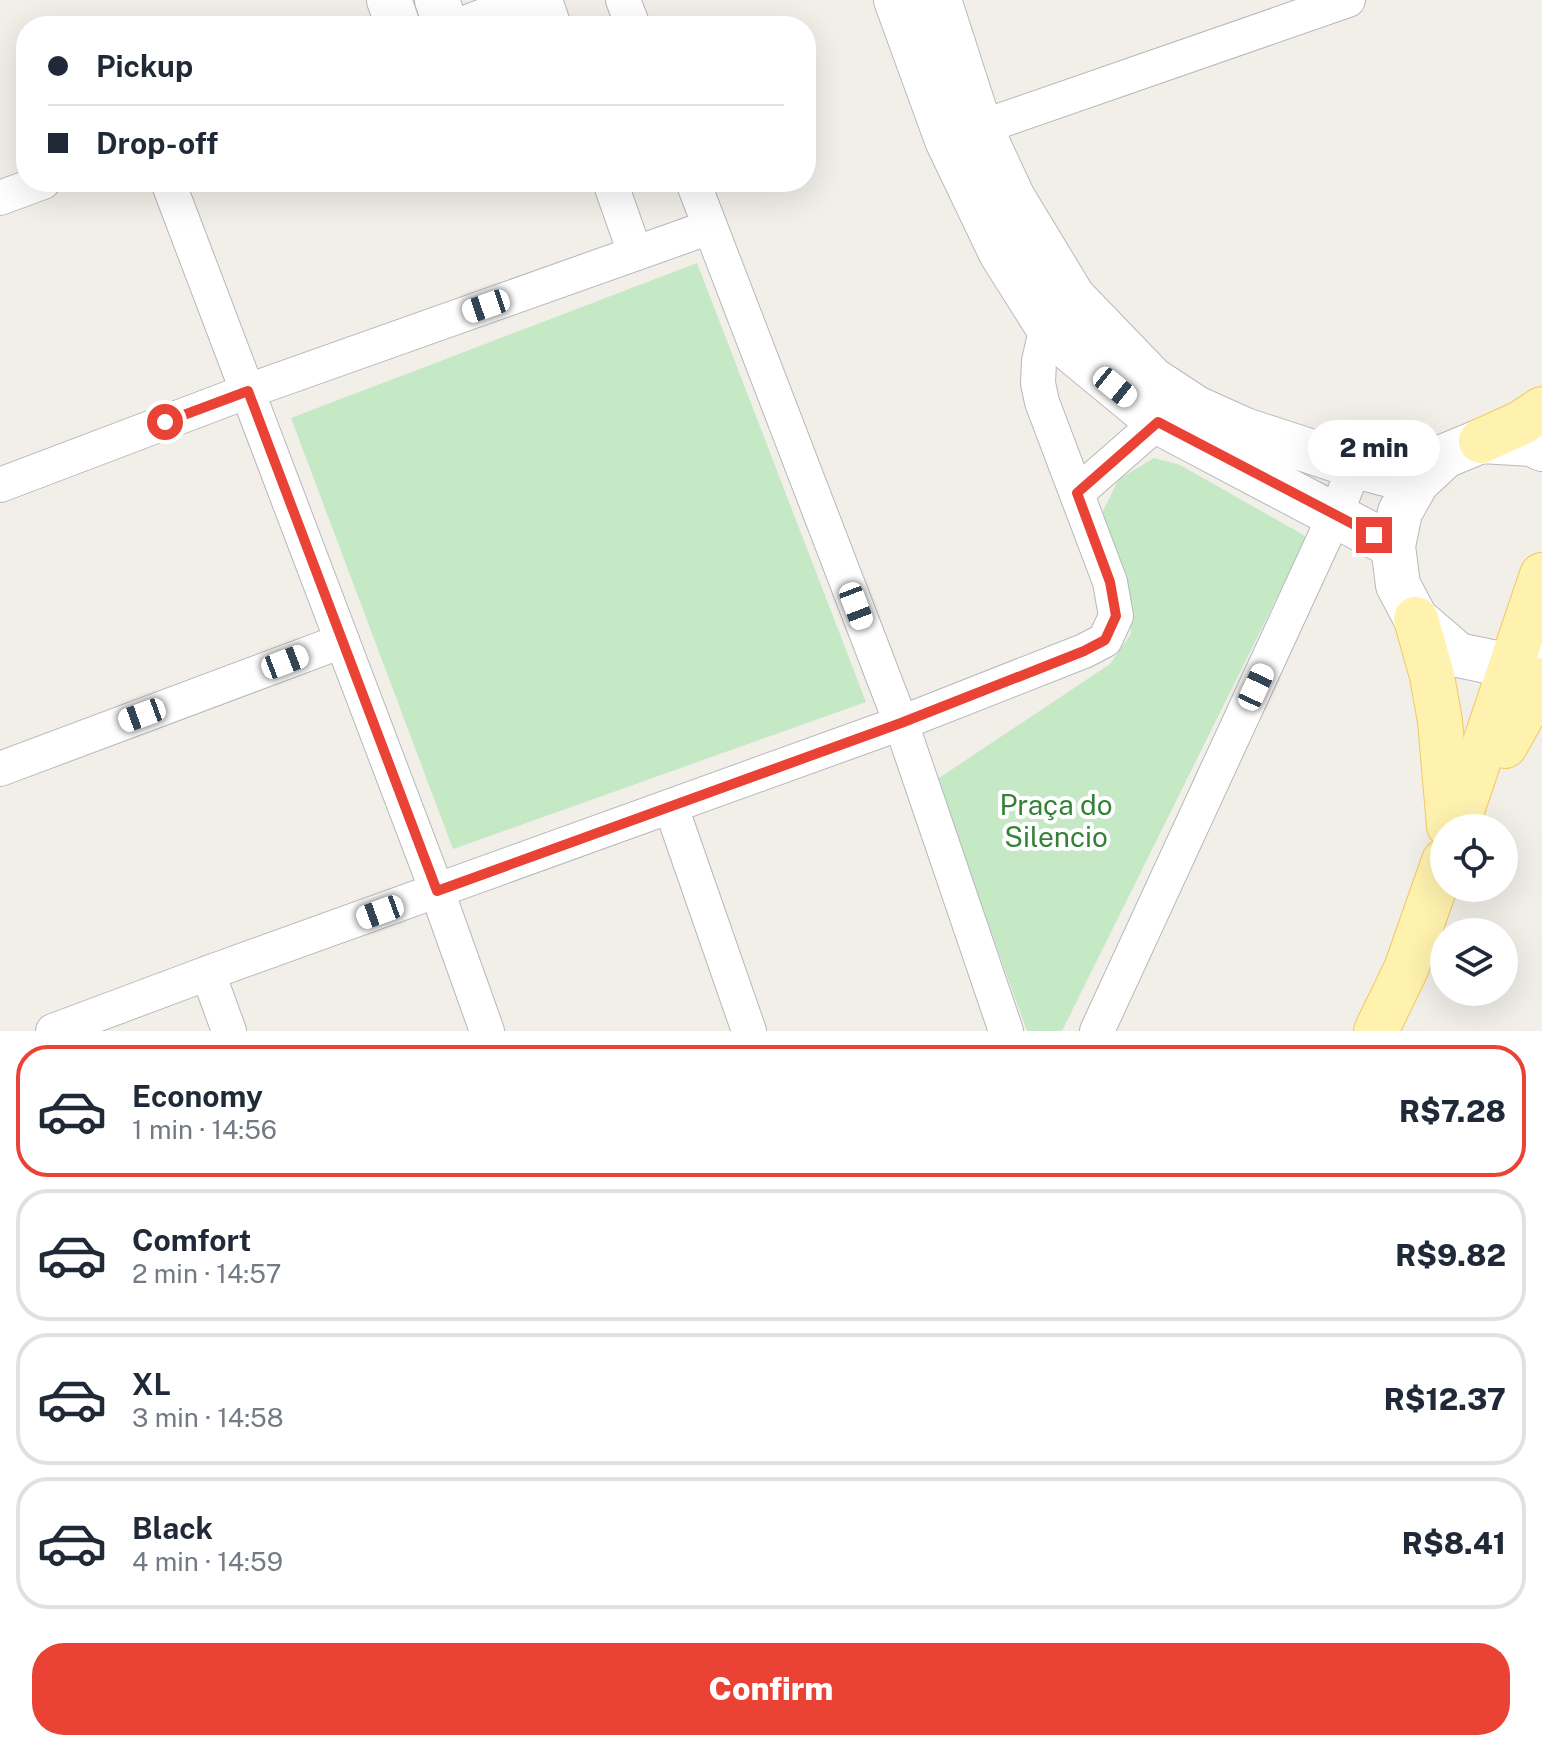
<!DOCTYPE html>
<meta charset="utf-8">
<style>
:root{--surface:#fff;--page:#f2f2f3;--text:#1f2937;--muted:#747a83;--line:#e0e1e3;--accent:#ea4335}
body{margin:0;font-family:"Public Sans",sans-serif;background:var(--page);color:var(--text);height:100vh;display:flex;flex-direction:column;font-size:30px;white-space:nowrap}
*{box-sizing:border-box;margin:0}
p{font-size:26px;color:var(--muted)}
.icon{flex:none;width:44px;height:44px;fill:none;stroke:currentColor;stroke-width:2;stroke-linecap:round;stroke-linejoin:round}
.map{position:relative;height:1031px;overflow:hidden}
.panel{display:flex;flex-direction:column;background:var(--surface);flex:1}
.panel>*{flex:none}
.hud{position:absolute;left:16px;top:16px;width:800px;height:176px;border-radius:32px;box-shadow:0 8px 32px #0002;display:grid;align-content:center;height:176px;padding:0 32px;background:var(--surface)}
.controls{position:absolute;left:1430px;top:814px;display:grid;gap:16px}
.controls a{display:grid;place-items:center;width:88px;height:88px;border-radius:50%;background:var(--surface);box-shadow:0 8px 32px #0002;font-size:40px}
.end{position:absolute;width:36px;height:36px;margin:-18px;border:10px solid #ea4335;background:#fff;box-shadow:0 0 0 4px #fff}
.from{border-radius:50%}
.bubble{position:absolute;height:56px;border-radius:28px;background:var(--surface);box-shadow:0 8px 32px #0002;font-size:26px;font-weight:800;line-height:56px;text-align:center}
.car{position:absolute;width:24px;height:48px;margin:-24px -12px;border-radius:10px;box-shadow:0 0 6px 2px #0007;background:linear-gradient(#fff 24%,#345 0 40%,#fff 0 76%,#345 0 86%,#fff 0)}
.hud b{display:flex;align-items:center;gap:28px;height:76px;font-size:30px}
.hud b+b{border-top:2px solid var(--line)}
.hud i{width:20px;height:20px;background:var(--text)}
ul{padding:14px 0 0;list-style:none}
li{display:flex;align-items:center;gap:24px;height:132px;margin:0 16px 12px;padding:0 16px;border:4px solid var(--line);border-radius:32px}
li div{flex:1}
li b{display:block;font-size:30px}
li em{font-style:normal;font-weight:800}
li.on{border-color:var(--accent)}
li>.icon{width:72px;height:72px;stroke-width:1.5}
.action{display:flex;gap:16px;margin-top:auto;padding:16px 32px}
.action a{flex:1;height:92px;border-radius:32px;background:var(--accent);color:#fff;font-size:32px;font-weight:800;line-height:92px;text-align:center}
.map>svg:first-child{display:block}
</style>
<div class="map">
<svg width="1542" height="1031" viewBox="0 0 1542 1031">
<rect width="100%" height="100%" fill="#f1efe8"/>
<!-- green -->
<g fill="#c5e8c5">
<path d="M697 263 866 702 453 849 291 418Z"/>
<path d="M1154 458 1180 465 1307 537 1062 1031H1027L936 780 1110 664 1131 634 1127 586 1106 530 1103 511 1119 479Z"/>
</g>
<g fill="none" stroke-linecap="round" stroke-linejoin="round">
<defs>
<g id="street">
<path d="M545 0 554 26"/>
<path d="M623 0 633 26"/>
<path d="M959 135 1348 0"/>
<path d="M168 182 437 891 487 1031"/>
<path d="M610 182 635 253"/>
<path d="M693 182 901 723 1006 1031"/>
<path d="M0 198 43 182"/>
<path d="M0 485 248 391 710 227"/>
<path d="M1077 493 1158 422"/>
<path d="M0 769 342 641"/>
<path d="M671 807 749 1031"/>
<path d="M208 973 229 1031"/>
<path d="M53 1031 208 973 901 723 1084 651 1105 640 1116 616 1110 582 1042 402 1038 383 1039 361 1047 326 1059 312"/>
<path d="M1097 1031 1335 515 1355 466"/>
</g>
<g id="secondary">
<path d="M389 0 398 26"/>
<path d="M437 0 446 26"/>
<path d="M896 0 947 140 1001 253 1047 326 1073 352 1158 422 1393 546"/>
<path d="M939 0 980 127 1013 198 1073 297 1152 379 1196 408 1245 430 1355 466 1417 482"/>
<path d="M471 26 539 0"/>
<path d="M1542 449 1532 444 1481 441 1445 456 1417 482 1400 512 1393 546 1398 585 1416 619 1458 655 1511 666 1542 655"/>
</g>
<g id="primary">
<path d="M1481 441 1521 423 1542 409"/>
<path d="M1416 619 1432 676 1440 721 1449 826"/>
<path d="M1505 746 1542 680"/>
<path d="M1456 828 1542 575"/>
<path d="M1376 1031 1406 969 1444 861"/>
</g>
</defs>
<!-- street casing -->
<use href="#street" stroke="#b5b8bc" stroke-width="36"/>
<!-- secondary casing -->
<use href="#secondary" stroke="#b6babf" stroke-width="46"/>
<!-- primary casing -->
<use href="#primary" stroke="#f2c960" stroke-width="46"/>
<!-- street -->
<use href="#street" stroke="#fff" stroke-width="34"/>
<!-- secondary -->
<use href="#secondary" stroke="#fff" stroke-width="44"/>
<!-- primary -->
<use href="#primary" stroke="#fff2af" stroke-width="44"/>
</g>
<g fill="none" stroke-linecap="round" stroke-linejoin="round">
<!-- route -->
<path stroke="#ea4335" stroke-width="10" d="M165 422 248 391 437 891 901 723 1084 651 1105 640 1116 616 1110 582 1077 493 1158 422 1374 535"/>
</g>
<g text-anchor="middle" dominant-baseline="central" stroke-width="8" stroke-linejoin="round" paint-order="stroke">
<!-- park labels -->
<g font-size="28" fill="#348238" stroke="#fff">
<text x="1056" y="804">Praça do<tspan x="1056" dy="32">Silencio</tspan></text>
</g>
</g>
</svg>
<div class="controls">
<a><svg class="icon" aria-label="locate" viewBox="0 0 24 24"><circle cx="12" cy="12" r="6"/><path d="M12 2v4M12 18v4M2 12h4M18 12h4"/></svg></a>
<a><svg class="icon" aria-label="layers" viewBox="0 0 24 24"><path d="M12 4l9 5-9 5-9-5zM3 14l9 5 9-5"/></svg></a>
</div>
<i class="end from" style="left:165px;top:422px"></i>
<i class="end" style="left:1374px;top:535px"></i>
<div class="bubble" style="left:1308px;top:420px;width:132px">2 min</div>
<i class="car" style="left:486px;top:306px;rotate:251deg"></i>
<i class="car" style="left:1115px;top:387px;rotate:129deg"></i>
<i class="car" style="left:856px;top:606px;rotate:159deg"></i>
<i class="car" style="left:285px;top:662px;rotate:69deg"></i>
<i class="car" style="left:1256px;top:687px;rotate:25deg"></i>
<i class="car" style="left:142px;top:715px;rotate:250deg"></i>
<i class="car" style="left:380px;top:912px;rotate:250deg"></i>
<div class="hud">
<b><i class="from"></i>Pickup</b>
<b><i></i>Drop-off</b>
</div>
</div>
<section class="panel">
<ul>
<li class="on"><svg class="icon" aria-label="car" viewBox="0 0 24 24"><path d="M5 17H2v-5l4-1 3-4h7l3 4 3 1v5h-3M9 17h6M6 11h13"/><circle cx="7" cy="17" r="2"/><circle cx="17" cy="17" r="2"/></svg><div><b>Economy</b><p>1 min · 14:56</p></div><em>R$7.28</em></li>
<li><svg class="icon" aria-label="car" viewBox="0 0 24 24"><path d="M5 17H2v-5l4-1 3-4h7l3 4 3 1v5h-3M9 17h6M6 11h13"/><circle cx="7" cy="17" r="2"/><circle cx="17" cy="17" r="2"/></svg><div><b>Comfort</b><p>2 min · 14:57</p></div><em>R$9.82</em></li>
<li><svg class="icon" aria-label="car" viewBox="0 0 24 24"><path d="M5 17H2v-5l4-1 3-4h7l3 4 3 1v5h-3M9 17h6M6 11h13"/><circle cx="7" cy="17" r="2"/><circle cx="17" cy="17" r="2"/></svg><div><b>XL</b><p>3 min · 14:58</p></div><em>R$12.37</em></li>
<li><svg class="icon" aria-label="car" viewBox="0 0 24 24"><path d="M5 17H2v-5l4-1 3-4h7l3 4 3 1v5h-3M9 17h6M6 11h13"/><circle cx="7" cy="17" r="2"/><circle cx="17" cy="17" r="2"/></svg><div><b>Black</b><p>4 min · 14:59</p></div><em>R$8.41</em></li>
</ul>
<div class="action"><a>Confirm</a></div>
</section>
